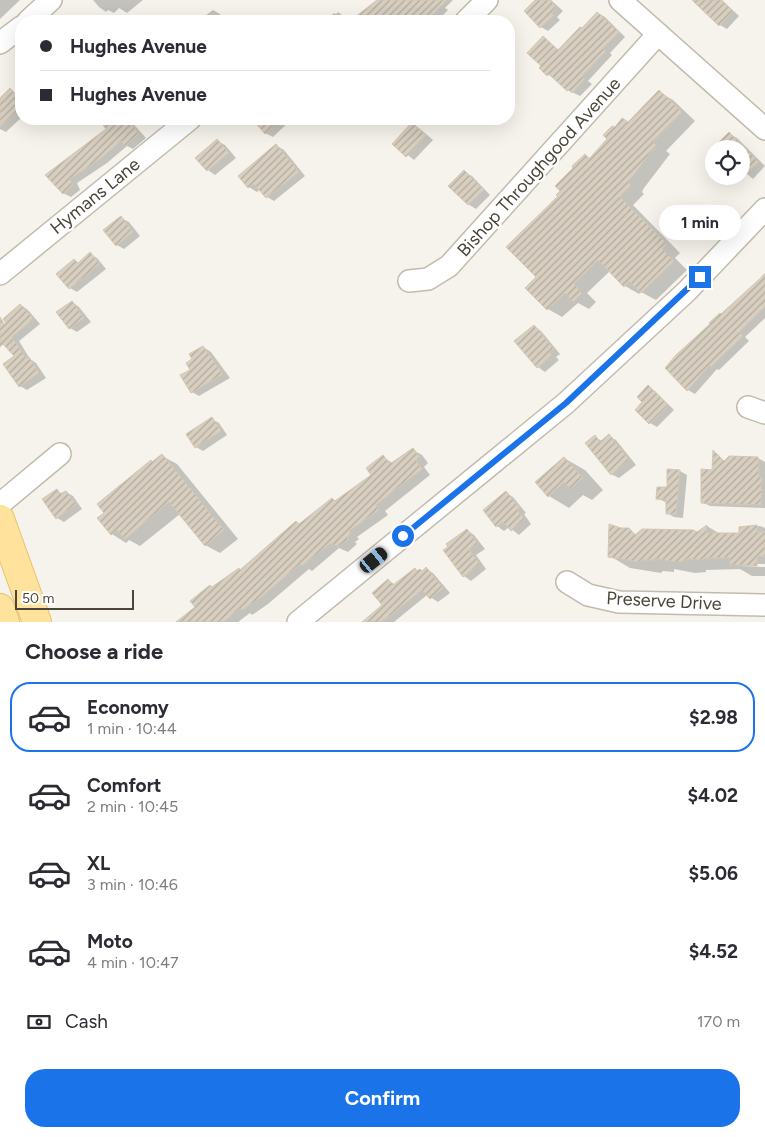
<!DOCTYPE html>
<meta charset="utf-8">
<style>
:root{--surface:#fff;--page:#f2f2f3;--text:#2b2b33;--muted:#7c7c81;--line:#e1e1e2;--accent:#1a73e8}
body{margin:0;font-family:Figtree,sans-serif;background:var(--page);color:var(--text);height:100vh;display:flex;flex-direction:column;font-size:19px;white-space:nowrap}
*{box-sizing:border-box;margin:0}
p{font-size:16px;color:var(--muted)}
.icon{flex:none;width:28px;height:28px;fill:none;stroke:currentColor;stroke-width:2;stroke-linecap:round;stroke-linejoin:round}
.map{position:relative;height:622px;overflow:hidden}
.side{display:flex;flex-direction:column;background:var(--surface);flex:1}
.side>*{flex:none}
.guide{position:absolute;left:15px;top:15px;width:500px;height:110px;border-radius:20px;box-shadow:0 5px 20px #0002;display:grid;align-content:center;height:110px;padding:0 25px;background:var(--surface)}
.controls{position:absolute;left:705px;top:140px;display:grid;gap:10px}
.controls a{display:grid;place-items:center;width:45px;height:45px;border-radius:50%;background:var(--surface);box-shadow:0 5px 20px #0002;font-size:25px}
.scale{position:absolute;left:15px;bottom:12px;width:119px;box-sizing:border-box;padding-left:5px;border:2px solid #4b4439;border-top:0;font-size:14px;line-height:18px;white-space:nowrap;color:#4b4439;-webkit-text-stroke:4px #fff;paint-order:stroke}
.end{position:absolute;width:22px;height:22px;margin:-11px;border:6px solid #1a73e8;background:#fff;box-shadow:0 0 0 2px #fff}
.from{border-radius:50%}
.bubble{position:absolute;height:35px;border-radius:18px;background:var(--surface);box-shadow:0 5px 20px #0002;font-size:16px;font-weight:700;line-height:35px;text-align:center}
.car{position:absolute;width:15px;height:30px;margin:-15px -8px;border-radius:6px;box-shadow:0 0 4px 1px #0007;background:linear-gradient(#222 24%,#8ab4d8 0 40%,#222 0 76%,#8ab4d8 0 86%,#222 0)}
.guide b{display:flex;align-items:center;gap:18px;height:48px;font-size:19px}
.guide b+b{border-top:1px solid var(--line)}
.guide i{width:12px;height:12px;background:var(--text)}
ul{padding:0;list-style:none}
li{display:flex;align-items:center;gap:15px;height:70px;margin:0 10px 8px;padding:0 15px;border:2px solid transparent;border-radius:20px}
li div{flex:1}
li b{display:block;font-size:19px}
li em{font-style:normal;font-weight:700}
li.active{border-color:var(--accent)}
li>.icon{width:45px;height:45px;stroke-width:1.5}
h2{padding:0 25px;font-size:22px;line-height:60px}
.pay{display:flex;align-items:center;gap:12px;height:55px;padding:0 25px;font-size:19px}
.pay p{margin-inline-start:auto}
.action{display:flex;gap:10px;margin-top:auto;padding:10px 25px}
.action a{flex:1;height:58px;border-radius:20px;background:var(--accent);color:#fff;font-size:20px;font-weight:700;line-height:58px;text-align:center}
.map>svg:first-child{display:block}
</style>
<div class="map">
<svg width="765" height="622" viewBox="0 0 765 622">
<defs>
<pattern id="building-hatch" width="6" height="6" patternUnits="userSpaceOnUse" patternTransform="scale(1.25)"><rect width="6" height="6" fill="#d8cfc1"/><path d="M-1 1l2-2M0 6l6-6M5 7l2-2" fill="none" stroke="#b1aa9e"/></pattern>
</defs>
<rect width="100%" height="100%" fill="#f6f3ec"/>
<!-- shadow -->
<g fill="#0003">
<path d="M0 0H20L0 19Z"/>
<path d="M93 0H143L127 13 119 8 114 13 108 10 106 12 99 7Z"/>
<path d="M399 0H453L445 8 448 10 437 21H367L362 14Z"/>
<path d="M537 0H551L563 11 557 17 560 20 548 31 541 27 525 11Z"/>
<path d="M693 0H722L739 16 727 29 720 25Z"/>
<path d="M213 10 220 14 225 21H198Z"/>
<path d="M338 12 350 21H325L334 13 336 14Z"/>
<path d="M598 13 605 17 625 37 610 53 612 55 588 81 592 84 580 96 568 90 540 68 542 66 543 38 559 50Z"/>
<path d="M11 90 21 98V118L6 132 0 129V100Z"/>
<path d="M659 92 673 100 695 121 666 151 670 154 644 188 642 192 644 194 633 205 680 253 675 258 687 270 656 300 641 292 639 294 625 286 610 271 587 293 596 302 589 309 578 303 562 317 548 309 527 288 538 277 560 196 585 155 591 159 615 129 629 123Z"/>
<path d="M101 119H129L146 138 133 149 127 146 107 163 77 183 80 190 71 197 63 193 47 175 108 129Z"/>
<path d="M258 119H292L273 137 265 133 256 122Z"/>
<path d="M449 119H460L456 122Z"/>
<path d="M412 124 419 128 433 140 414 160 394 144Z"/>
<path d="M730 134 737 138 765 166 753 179 741 169V149Z"/>
<path d="M217 141 225 145 236 158 215 175 208 170Z"/>
<path d="M277 146 284 150 305 176 274 201 267 197 260 189 257 192 249 187 240 176Z"/>
<path d="M464 172 472 176 490 195 476 209 468 204Z"/>
<path d="M121 218 129 222 140 236 124 249 117 245Z"/>
<path d="M90 254 97 258 106 269 77 292 70 288 74 261 79 263Z"/>
<path d="M765 273V318L745 337 749 341 719 370 717 369 695 394 688 390 666 368 762 279 761 277Z"/>
<path d="M72 302 79 307 91 322 77 332 70 328Z"/>
<path d="M21 305 28 310 40 324 19 341 30 359 36 363 46 378 27 390 20 386 16 357 0 338V329L8 323Z"/>
<path d="M534 326 541 331 560 354 556 357 559 360 545 372 538 367Z"/>
<path d="M203 347 211 352 230 378 199 396 192 392 191 370 194 359Z"/>
<path d="M648 387 655 391 674 410 657 427 650 423 644 402Z"/>
<path d="M212 419 219 423 227 435 203 451 196 447Z"/>
<path d="M609 436 616 440 636 465 619 478 611 474 595 437 602 441Z"/>
<path d="M413 450 422 455 428 463 424 467 430 475 385 511 388 515 357 537 359 539 355 542 357 544 348 552 339 548 312 571 309 569 268 604 252 615 250 613 238 622H186L212 588 241 571 332 499 336 502 373 475 383 457 394 464Z"/>
<path d="M714 452 719 455V458L727 466 758 458 765 462V508L710 506 702 502 713 471Z"/>
<path d="M162 456 177 464 238 539 220 553 205 545 180 514 140 546 129 540 126 543 112 534 153 463Z"/>
<path d="M564 458 585 470 603 490 592 500 583 495 569 508 549 496Z"/>
<path d="M680 471 687 475 683 518 674 517 667 513V503L657 498 668 488Z"/>
<path d="M57 491 63 494 66 492 73 496 82 509 64 522 57 518Z"/>
<path d="M506 493 513 497 526 513 524 514 531 524 519 535 509 527 504 531 497 526 484 511Z"/>
<path d="M707 526 720 534H740V528L760 526 765 528V564H739L741 566 765 567V576H752L740 569 706 570V572L695 573 674 569V572L663 571 661 573 630 568 610 556 621 529 629 530 637 535 698 534Z"/>
<path d="M467 530 474 535 485 549 476 555 486 569 471 581 464 576 445 551Z"/>
<path d="M426 569 433 573 450 593 438 602 427 595 394 622H364L384 605 389 581 396 585 415 570 423 572Z"/>
</g>
<!-- building -->
<g fill="url(#building-hatch)" stroke="#d3c7b4">
<path d="M377 0H447L426 21H350Z"/>
<path d="M535 0H550L556 7 551 13 554 15 540 28 524 11Z"/>
<path d="M692 0H721L733 11 719 26Z"/>
<path d="M597 12 619 32 603 48 606 51 582 76 585 79 572 93 569 90 567 91 549 74 547 76 539 68 541 66 527 53 543 36 558 50 580 27 582 28Z"/>
<path d="M10 88 21 100V108L0 127V98Z"/>
<path d="M659 90 682 112 653 142 656 145 630 180 628 183 631 185 620 197 667 244 662 249 674 261 641 293 629 281 624 287 598 260 574 284 582 293 573 302 565 293 547 310 525 288 536 277 506 247 558 196 556 195 560 191 555 186 573 168 572 166 585 154 589 159 607 139 603 135 612 126 615 127 622 118 628 122Z"/>
<path d="M99 119H127L139 134 125 146 121 141 100 159 70 179 73 185 63 194 45 175 106 129Z"/>
<path d="M252 119H281L265 134Z"/>
<path d="M412 122 426 136 406 157 392 144Z"/>
<path d="M729 132 759 162 741 179V149H712Z"/>
<path d="M217 139 229 153 207 171 195 158Z"/>
<path d="M276 144 299 172 266 198 254 184 248 188 238 176Z"/>
<path d="M464 170 484 190 468 205 448 186Z"/>
<path d="M121 216 133 232 116 246 103 230Z"/>
<path d="M90 252 100 264 69 289 56 274 74 259 78 263Z"/>
<path d="M765 274V307L739 332 743 336 711 367 710 365 687 391 665 368 676 355 710 324 709 323 720 313 721 314Z"/>
<path d="M72 301 84 318 69 329 56 312Z"/>
<path d="M20 304 34 319 12 337 26 358 29 357 39 373 19 387 3 364 14 356 3 344 0 347V317L4 324 6 323 3 319Z"/>
<path d="M534 325 554 349 550 352 552 356 537 368 514 341Z"/>
<path d="M203 346 223 374 191 393 180 375 190 370 186 363 192 359 189 354Z"/>
<path d="M648 385 668 405 649 424 635 410 642 402 637 397Z"/>
<path d="M212 417 221 431 195 448 186 434Z"/>
<path d="M609 434 629 460 611 475 585 443 595 435 600 442Z"/>
<path d="M413 448 420 458 416 461 422 469 376 505 379 510 349 531 351 534 347 537 349 539 338 547 336 545 334 546 331 543 302 566 300 564 259 599 242 610 241 608 223 622H176L195 607 190 601 210 585 212 587 239 568 240 570 296 521 299 524 332 498 335 501 371 475 366 468 383 455 390 464Z"/>
<path d="M713 450 724 461 729 456 758 457 759 476 762 477 761 505 701 503V469L712 470Z"/>
<path d="M162 454 224 530 205 546 169 502 125 539 117 530 111 535 97 518 104 513 97 504 151 460 152 462Z"/>
<path d="M564 457 583 478 570 489 564 482 548 497 535 482Z"/>
<path d="M667 469 680 470 676 514H666V500L656 499 657 487H667Z"/>
<path d="M57 489 60 494 66 491 76 504 56 519 42 499Z"/>
<path d="M506 491 520 508 517 510 525 519 511 531 503 522 496 527 483 510Z"/>
<path d="M609 524 621 528H629L635 535 642 529 693 530 697 532 707 525 706 533H739V527L757 525V532H765V556H757V566L730 565V558H705L703 560 686 559 685 561 674 562 654 558V560H642L640 562 608 557Z"/>
<path d="M467 529 478 544 469 550 480 564 463 577 443 550 448 547 446 544Z"/>
<path d="M426 567 443 588 435 595 430 599 422 590 382 622H362L382 605 372 593 388 579 393 585 415 568 417 571 420 569 422 571Z"/>
</g>
<g fill="none" stroke-linecap="round" stroke-linejoin="round">
<defs>
<g id="minor">
<path d="M620 0 765 129"/>
<path d="M28 21 51 0"/>
<path d="M466 21 487 0"/>
<path d="M0 43 21 27"/>
<path d="M0 274 190 119"/>
<path d="M409 281 428 279 449 266 658 34"/>
<path d="M748 407 765 413"/>
<path d="M0 504 60 454"/>
<path d="M567 582 588 595 619 602 765 605"/>
<path d="M298 622 566 403 687 291 765 209"/>
</g>
<g id="major">
<path d="M0 519 37 622"/>
<path d="M0 608 5 622"/>
</g>
</defs>
<!-- minor casing -->
<use href="#minor" stroke="#c2bbae" stroke-width="24"/>
<!-- major casing -->
<use href="#major" stroke="#e6c16a" stroke-width="30"/>
<!-- minor -->
<use href="#minor" stroke="#fff" stroke-width="21"/>
<!-- major -->
<use href="#major" stroke="#ffe39c" stroke-width="28"/>
</g>
<g fill="none" stroke-linecap="round" stroke-linejoin="round">
<!-- route -->
<path stroke="#1a73e8" stroke-width="6" d="M403 536 566 403 700 277"/>
</g>
<g text-anchor="middle" dominant-baseline="central" stroke-width="5" stroke-linejoin="round" paint-order="stroke">
<!-- street labels -->
<g font-size="18" fill="#4b4439" stroke="#fff">
<text transform="translate(539 167) rotate(-48)">Bishop Throughgood Avenue</text>
<text transform="translate(95 196) rotate(-39)">Hymans Lane</text>
<text transform="translate(664 601) rotate(3)">Preserve Drive</text>
</g>
</g>
</svg>
<div class="controls">
<a><svg class="icon" aria-label="locate" viewBox="0 0 24 24"><circle cx="12" cy="12" r="6"/><path d="M12 2v4M12 18v4M2 12h4M18 12h4"/></svg></a>
</div>
<div class="scale">50 m</div>
<i class="end from" style="left:403px;top:536px"></i>
<i class="end" style="left:700px;top:277px"></i>
<div class="bubble" style="left:659px;top:205px;width:82px">1 min</div>
<i class="car" style="left:374px;top:560px;rotate:51deg"></i>
<div class="guide">
<b><i class="from"></i>Hughes Avenue</b>
<b><i></i>Hughes Avenue</b>
</div>
</div>
<section class="side">
<h2>Choose a ride</h2>
<ul>
<li class="active"><svg class="icon" aria-label="car" viewBox="0 0 24 24"><path d="M5 17H2v-5l4-1 3-4h7l3 4 3 1v5h-3M9 17h6M6 11h13"/><circle cx="7" cy="17" r="2"/><circle cx="17" cy="17" r="2"/></svg><div><b>Economy</b><p>1 min · 10:44</p></div><em>$2.98</em></li>
<li><svg class="icon" aria-label="car" viewBox="0 0 24 24"><path d="M5 17H2v-5l4-1 3-4h7l3 4 3 1v5h-3M9 17h6M6 11h13"/><circle cx="7" cy="17" r="2"/><circle cx="17" cy="17" r="2"/></svg><div><b>Comfort</b><p>2 min · 10:45</p></div><em>$4.02</em></li>
<li><svg class="icon" aria-label="car" viewBox="0 0 24 24"><path d="M5 17H2v-5l4-1 3-4h7l3 4 3 1v5h-3M9 17h6M6 11h13"/><circle cx="7" cy="17" r="2"/><circle cx="17" cy="17" r="2"/></svg><div><b>XL</b><p>3 min · 10:46</p></div><em>$5.06</em></li>
<li><svg class="icon" aria-label="car" viewBox="0 0 24 24"><path d="M5 17H2v-5l4-1 3-4h7l3 4 3 1v5h-3M9 17h6M6 11h13"/><circle cx="7" cy="17" r="2"/><circle cx="17" cy="17" r="2"/></svg><div><b>Moto</b><p>4 min · 10:47</p></div><em>$4.52</em></li>
</ul>
<div class="pay"><svg class="icon" aria-label="cash" viewBox="0 0 24 24"><path d="M3 7h18v10H3z"/><circle cx="12" cy="12" r="2"/></svg>Cash<p>170 m</p></div>
<div class="action"><a>Confirm</a></div>
</section>
